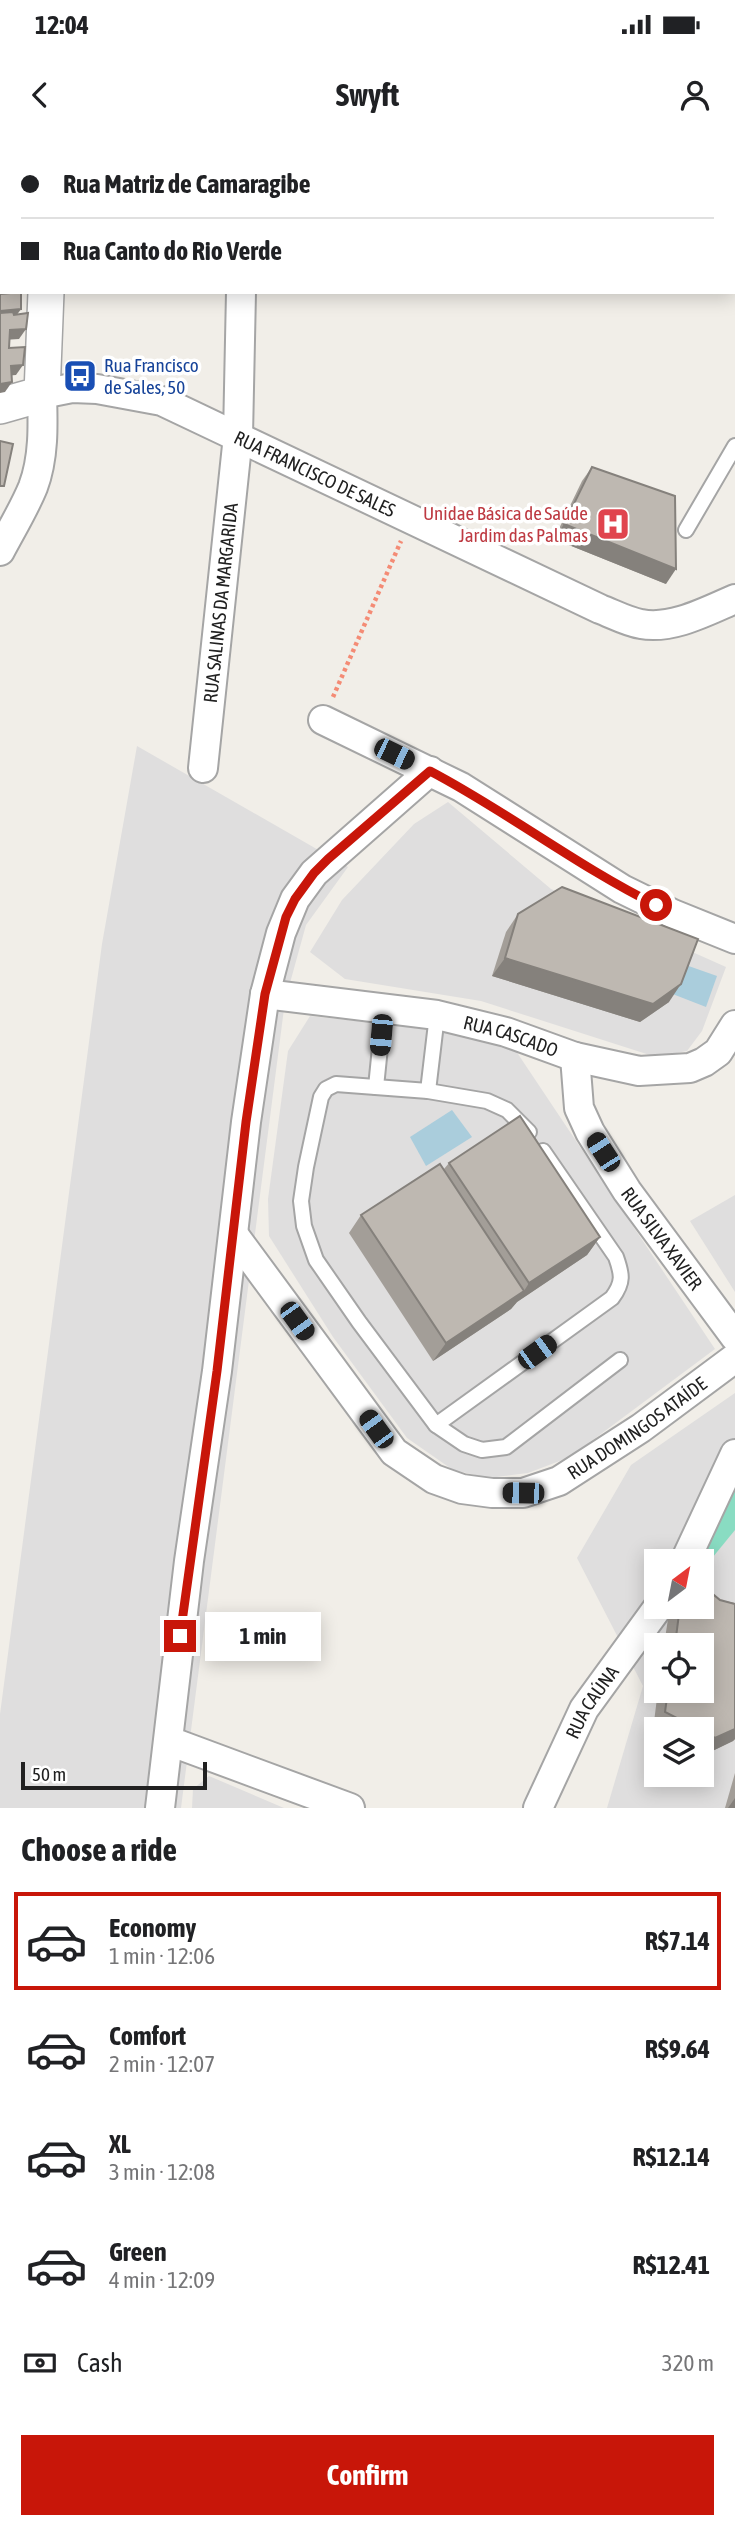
<!DOCTYPE html>
<meta charset="utf-8">
<style>
:root{--surface:#fff;--page:#f2f2f2;--text:#202124;--muted:#757577;--line:#e0e0e0;--accent:#c81609}
body{margin:0;font-family:"Asap Condensed",sans-serif;background:var(--page);color:var(--text);height:100vh;display:flex;flex-direction:column;font-size:26px;white-space:nowrap}
*{box-sizing:border-box;margin:0}
p{font-size:23px;color:var(--muted)}
.icon{flex:none;width:38px;height:38px;fill:none;stroke:currentColor;stroke-width:2;stroke-linecap:round;stroke-linejoin:round}
.map{position:relative;height:1668px;overflow:hidden}
.drawer{display:flex;flex-direction:column;background:var(--surface);flex:1}
.drawer>*{flex:none}
.top-card{position:absolute;left:0px;top:0px;width:735px;height:154px;box-shadow:0 4px 18px #0003;display:grid;align-content:center;height:154px;padding:0 21px;background:var(--surface)}
.needle{width:46px;rotate:32deg}
.tools{position:absolute;left:644px;top:1409px;display:grid;gap:14px}
.tools a{display:grid;place-items:center;width:70px;height:70px;border-radius:0px;background:var(--surface);box-shadow:0 4px 18px #0003;font-size:35px}
.scale{position:absolute;left:21px;bottom:18px;width:186px;box-sizing:border-box;padding-left:7px;border:4px solid #212121;border-top:0;font-size:19px;line-height:24px;white-space:nowrap;color:#212121;-webkit-text-stroke:5px #fff;paint-order:stroke}
.end{position:absolute;width:32px;height:32px;margin:-16px;border:9px solid #c81609;background:#fff;box-shadow:0 0 0 4px #fff}
.from{border-radius:50%}
.bubble{position:absolute;height:49px;border-radius:0px;background:var(--surface);box-shadow:0 4px 18px #0003;font-size:23px;font-weight:700;line-height:49px;text-align:center}
.car{position:absolute;width:21px;height:42px;margin:-21px -10px;border-radius:9px;box-shadow:0 0 5px 2px #0007;background:linear-gradient(#222 24%,#8ab4d8 0 40%,#222 0 76%,#8ab4d8 0 86%,#222 0)}
.top-card b{display:flex;align-items:center;gap:24px;height:66px;font-size:26px}
.top-card b+b{border-top:2px solid var(--line)}
.top-card i{width:18px;height:18px;background:var(--text)}
ul{padding:0;list-style:none}
li{display:flex;align-items:center;gap:21px;height:98px;margin:0 14px 10px;padding:0 7px;border:4px solid transparent;border-radius:0px}
li div{flex:1}
li b{display:block;font-size:26px}
li em{font-style:normal;font-weight:700}
li.selected{border-color:var(--accent)}
li>.icon{width:63px;height:63px;stroke-width:1.5}
h2{padding:0 21px;font-size:32px;line-height:84px}
.pay{display:flex;align-items:center;gap:18px;height:77px;padding:0 21px;font-size:26px}
.pay p{margin-inline-start:auto}
.button{display:flex;gap:14px;margin-top:auto;padding:14px 21px}
.button a{flex:1;height:80px;border-radius:0px;background:var(--accent);color:#fff;font-size:28px;font-weight:700;line-height:80px;text-align:center}
.status{display:flex;justify-content:space-between;align-items:center;height:49px;padding:0 35px;background:var(--surface);direction:ltr}
.status svg{height:19px;fill:currentColor}
header{display:flex;justify-content:space-between;align-items:center;height:91px;padding:0 21px;background:var(--surface);font-size:32px;font-weight:700}
.map>svg:first-child{display:block}
</style>
<div class="status"><b>12:04</b><svg viewBox="0 0 49 12"><path d="M0 12V9h3v3zM5 12V6h3v6zM10 12V3h3v9zM15 12V0h3v12zM26 1h20v11H26zM47 4h2v5h-2z"/></svg></div>
<header><svg class="icon" aria-label="back" viewBox="0 0 24 24"><path d="M15 5l-7 7 7 7"/></svg>Swyft<svg class="icon" aria-label="person" viewBox="0 0 24 24"><circle cx="12" cy="8" r="4"/><path d="M4 21q1-7 8-7t8 7"/></svg></header>
<div class="map">
<svg width="735" height="1668" viewBox="0 0 735 1668">
<rect width="100%" height="100%" fill="#f1eee8"/>
<!-- residential -->
<g fill="#dfdede" fill-rule="evenodd">
<path d="M137 606 348 727 306 785 285 861 181 1668H0V1574L102 804Z"/>
<path d="M448 662 551 749 726 827 702 891 687 911 656 917 481 861 345 839 310 812 342 760 414 684Z"/>
<path d="M310 876 394 885 510 902 715 1209 570 1317 528 1333 489 1338 453 1330 407 1298 333 1197 269 1096 268 1059 288 911Z"/>
<path d="M735 1055V1152L690 1081Z"/>
<path d="M735 1253V1668H607L643 1546 577 1418 631 1325ZM656 1421H702V1466H656ZM656 1505H702V1550H656ZM656 1589H702V1634H656Z"/>
<path d="M209 1636 284 1668H192L193 1649Z"/>
</g>
<!-- education -->
<path fill="#fcfee3" d="M453 0H735V47L733 2H453Z"/>
<!-- pitch -->
<path fill="#89dcc2" d="M732 1346 735 1348V1390L708 1423 685 1404Z"/>
<!-- water -->
<g fill="#aacddc">
<path d="M663 817 717 836 706 867 652 846Z"/>
<path d="M452 970 472 997 426 1026 410 997Z"/>
</g>
<g fill="none" stroke-linecap="round" stroke-linejoin="round">
<defs>
<g id="service">
<path d="M315 2 316 0"/>
<path d="M686 390 735 306"/>
<path d="M376 947 384 868"/>
<path d="M428 951 437 875"/>
<path d="M529 992 507 970 487 961 428 951 336 944 326 949 321 957 306 1027 301 1061 304 1086 316 1120 359 1182 436 1285 464 1304 482 1310 506 1307 620 1220"/>
<path d="M436 1285 612 1158C624 1142 622 1134 616 1117L543 1011"/>
</g>
<g id="minor">
<path d="M256 2V0"/>
<path d="M0 101H2"/>
<path id="s1" d="M0 411C11 390 24 369 33 347 44 318 43 285 42 254L72 248 97 249 162 261 600 469C613 474 628 482 641 484 672 490 707 471 735 459"/>
<path d="M323 580 461 647 622 749 673 774 735 799"/>
<path id="s2" d="M203 628 238 296 241 152"/>
<path id="s3" d="M265 854 437 875 506 892 575 917 639 931 690 928 704 922 718 912 735 885"/>
<path id="s4" d="M575 917 579 968 590 992 627 1051 735 1197"/>
<path id="s5" d="M234 1095 394 1312 434 1339 462 1349 492 1353H523L559 1341 641 1288 735 1218"/>
<path d="M685 1421 735 1314"/>
<path d="M169 1601 350 1668"/>
<path d="M160 1668 189 1421 217 1231 246 982 265 854 281 793 295 759 314 733 430 631"/>
<path id="s6" d="M538 1668 584 1569 659 1466"/>
</g>
<g id="tertiary">
<path d="M65 2V0"/>
<path d="M0 266 42 254 46 152"/>
</g>
</defs>
<!-- service casing -->
<use href="#service" stroke="#a5a5a5" stroke-width="18"/>
<!-- minor casing -->
<use href="#minor" stroke="#a5a5a5" stroke-width="32"/>
<!-- tertiary casing -->
<use href="#tertiary" stroke="#a5a5a5" stroke-width="38"/>
<!-- path -->
<path stroke="#f48b75" stroke-width="4.5" stroke-dasharray="3.5 3.5" stroke-linecap="butt" d="M333 557 401 401"/>
<!-- service -->
<use href="#service" stroke="#fff" stroke-width="14"/>
<!-- minor -->
<use href="#minor" stroke="#fff" stroke-width="28"/>
<!-- tertiary -->
<use href="#tertiary" stroke="#fff" stroke-width="35"/>
</g>
<!-- wall -->
<g fill="#a39e98">
<path d="M592 327 666 444 554 399 582 341Z"/>
<path d="M518 774 669 862 640 882 492 836 506 792Z"/>
<path d="M449 1023 600 1097 587 1115 517 1162 511 1169 433 1221 349 1093 361 1075 444 1029Z"/>
<path d="M720 1460 735 1463V1599L733 1601 702 1616V1589H656V1592L653 1590 658 1550H702V1505H664L670 1466H702Z"/>
<path d="M735 1633V1668H725Z"/>
</g>
<!-- shaded-wall -->
<g fill="#85817c">
<path d="M0 74H2V82L0 83Z"/>
<path d="M21 169 14 179 0 181V171Z"/>
<path d="M26 189 19 199 3 200 10 190Z"/>
<path d="M23 225 16 235 4 236 11 226Z"/>
<path d="M12 242 5 252 0 253V244Z"/>
<path d="M564 384 676 429 666 444 554 399Z"/>
<path d="M505 818 681 844 669 862 640 882 492 836Z"/>
<path d="M600 1097 587 1115 517 1162 511 1169 433 1221 446 1203 524 1151 529 1143Z"/>
<path d="M735 1589V1599L733 1601 702 1616 715 1598Z"/>
<path d="M735 1658V1668H728Z"/>
</g>
<!-- building -->
<g fill="#beb8b1" stroke="#85817c" stroke-width="2">
<path d="M0 0H34L35 2H2V17H0Z"/>
<rect x="0" y="22" width="2" height="15"/>
<rect x="0" y="41" width="2" height="33"/>
<path d="M2 116V149H0V117Z"/>
<path d="M21 152V169L0 171V154Z"/>
<path d="M13 172 14 175 28 173 26 189 10 190 9 208 25 207 23 225 11 226 12 242 0 244V173Z"/>
<path d="M0 301 13 304 4 346H0Z"/>
<path d="M592 327 675 356 676 429 564 384Z"/>
<path d="M562 747 698 799 681 844 653 864 505 818 518 774Z"/>
<path d="M520 976 600 1097 529 1143 449 1023Z"/>
<path d="M440 1024 524 1151 446 1203 361 1075Z"/>
<path d="M702 1445 720 1460 735 1464V1589L715 1598 702 1591V1589H698L665 1572 668 1550H702V1505H675L680 1466H702Z"/>
</g>
<g fill="none" stroke-linecap="round" stroke-linejoin="round">
<!-- route -->
<path stroke="#c81609" stroke-width="9" d="M180 1496 217 1231 246 982 265 854 286 777 295 759 314 733 328 719 430 631C508 672 577 726 656 765"/>
</g>
<!-- icons -->
<defs>
<symbol id="bus-square" viewBox="-11 -11 22 22"><rect x="-9" y="-9" width="18" height="18" rx="4" fill="#1a4fb4" stroke="#fff"/><path d="M-5-6H5V4H4V6H2V4H-2V6H-4V4H-5ZM-3.5-4V0h7V-4ZM-3.5 1.2v1.5H-2V1.2ZM2 1.2v1.5H3.5V1.2Z" fill="#fff"/></symbol>
<symbol id="hospital-square" viewBox="-11 -11 22 22"><rect x="-9" y="-9" width="18" height="18" rx="4" fill="#e0444e" stroke="#fff"/><path d="M-5-5h3v3.5h4V-5h3V5h-3V1.5h-4V5h-3Z" fill="#fff"/></symbol>
</defs>
<g fill-rule="evenodd">
<use href="#bus-square" x="61" y="217" width="38" height="38"/>
<use href="#hospital-square" x="594" y="365" width="38" height="38"/>
</g>
<g text-anchor="middle" dominant-baseline="central" stroke-width="7" stroke-linejoin="round" paint-order="stroke">
<!-- transit labels -->
<g font-size="19" fill="#164399" stroke="#fff" text-anchor="start">
<text x="104" y="225">Rua Francisco<tspan x="104" dy="22">de Sales, 50</tspan></text>
</g>
<!-- street labels -->
<g font-size="19" fill="#212121" stroke="#fff">
<text stroke="none"><textPath href="#s1" startOffset="457">RUA FRANCISCO DE SALES</textPath></text>
<text stroke="none"><textPath href="#s2" startOffset="166">RUA SALINAS DA MARGARIDA</textPath></text>
<text stroke="none"><textPath href="#s3" startOffset="250">RUA CASCADO</textPath></text>
<text stroke="none"><textPath href="#s4" startOffset="206">RUA SILVA XAVIER</textPath></text>
<text stroke="none"><textPath href="#s5" startOffset="541">RUA DOMINGOS ATAÍDE</textPath></text>
<text stroke="none"><textPath href="#s6" startOffset="119">RUA CAÚNA</textPath></text>
</g>
<!-- health labels -->
<g font-size="19" fill="#be3a42" stroke="#fff" text-anchor="end">
<text x="588" y="373">Unidae Básica de Saúde<tspan x="588" dy="22">Jardim das Palmas</tspan></text>
</g>
</g>
</svg>
<div class="tools">
<a><svg class="needle" viewBox="-14 -14 28 28"><path d="M0-13l5 13h-10z" fill="#e53935"/><path d="M0 13l5-13h-10z" fill="#757577"/></svg></a>
<a><svg class="icon" aria-label="locate" viewBox="0 0 24 24"><circle cx="12" cy="12" r="6"/><path d="M12 2v4M12 18v4M2 12h4M18 12h4"/></svg></a>
<a><svg class="icon" aria-label="layers" viewBox="0 0 24 24"><path d="M12 4l9 5-9 5-9-5zM3 14l9 5 9-5"/></svg></a>
</div>
<div class="scale">50 m</div>
<i class="end from" style="left:656px;top:765px"></i>
<i class="end" style="left:180px;top:1496px"></i>
<div class="bubble" style="left:205px;top:1472px;width:116px">1 min</div>
<i class="car" style="left:394px;top:614px;rotate:116deg"></i>
<i class="car" style="left:381px;top:895px;rotate:185deg"></i>
<i class="car" style="left:603px;top:1012px;rotate:327deg"></i>
<i class="car" style="left:297px;top:1181px;rotate:144deg"></i>
<i class="car" style="left:537px;top:1212px;rotate:54deg"></i>
<i class="car" style="left:376px;top:1289px;rotate:324deg"></i>
<i class="car" style="left:523px;top:1353px;rotate:271deg"></i>
<div class="top-card">
<b><i class="from"></i>Rua Matriz de Camaragibe</b>
<b><i></i>Rua Canto do Rio Verde</b>
</div>
</div>
<section class="drawer">
<h2>Choose a ride</h2>
<ul>
<li class="selected"><svg class="icon" aria-label="car" viewBox="0 0 24 24"><path d="M5 17H2v-5l4-1 3-4h7l3 4 3 1v5h-3M9 17h6M6 11h13"/><circle cx="7" cy="17" r="2"/><circle cx="17" cy="17" r="2"/></svg><div><b>Economy</b><p>1 min · 12:06</p></div><em>R$7.14</em></li>
<li><svg class="icon" aria-label="car" viewBox="0 0 24 24"><path d="M5 17H2v-5l4-1 3-4h7l3 4 3 1v5h-3M9 17h6M6 11h13"/><circle cx="7" cy="17" r="2"/><circle cx="17" cy="17" r="2"/></svg><div><b>Comfort</b><p>2 min · 12:07</p></div><em>R$9.64</em></li>
<li><svg class="icon" aria-label="car" viewBox="0 0 24 24"><path d="M5 17H2v-5l4-1 3-4h7l3 4 3 1v5h-3M9 17h6M6 11h13"/><circle cx="7" cy="17" r="2"/><circle cx="17" cy="17" r="2"/></svg><div><b>XL</b><p>3 min · 12:08</p></div><em>R$12.14</em></li>
<li><svg class="icon" aria-label="car" viewBox="0 0 24 24"><path d="M5 17H2v-5l4-1 3-4h7l3 4 3 1v5h-3M9 17h6M6 11h13"/><circle cx="7" cy="17" r="2"/><circle cx="17" cy="17" r="2"/></svg><div><b>Green</b><p>4 min · 12:09</p></div><em>R$12.41</em></li>
</ul>
<div class="pay"><svg class="icon" aria-label="cash" viewBox="0 0 24 24"><path d="M3 7h18v10H3z"/><circle cx="12" cy="12" r="2"/></svg>Cash<p>320 m</p></div>
<div class="button"><a>Confirm</a></div>
</section>
